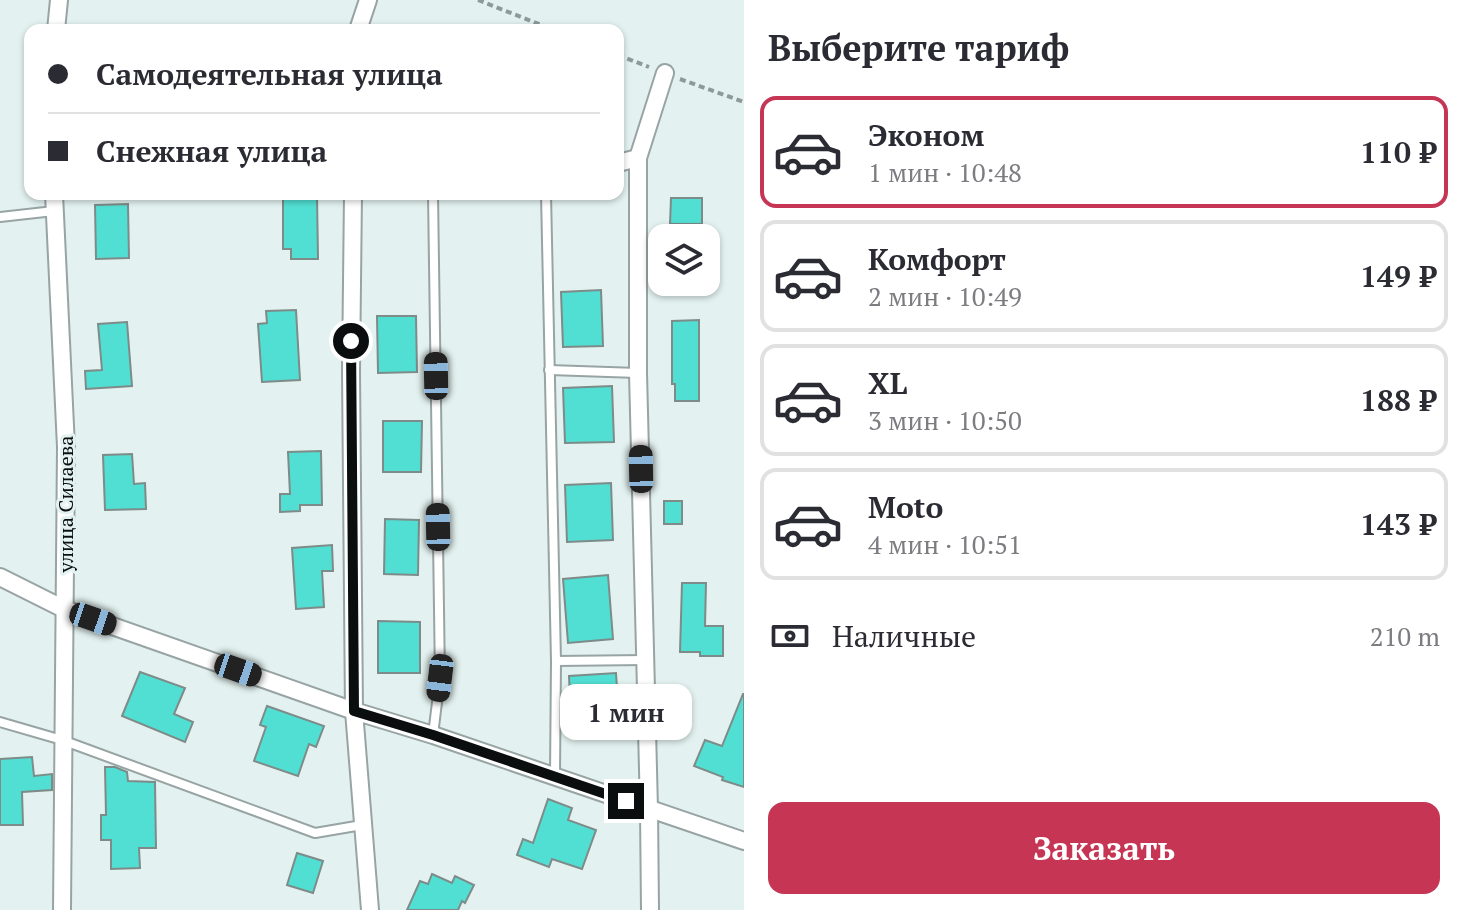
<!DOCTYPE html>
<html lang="ru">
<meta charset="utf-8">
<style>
:root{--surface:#fff;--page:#f2f2f3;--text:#2b2b33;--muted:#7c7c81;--line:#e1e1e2;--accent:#c63654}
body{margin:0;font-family:"PT Serif",serif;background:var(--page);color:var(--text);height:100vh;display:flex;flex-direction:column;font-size:30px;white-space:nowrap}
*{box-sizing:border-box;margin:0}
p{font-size:26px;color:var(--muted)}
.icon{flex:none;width:44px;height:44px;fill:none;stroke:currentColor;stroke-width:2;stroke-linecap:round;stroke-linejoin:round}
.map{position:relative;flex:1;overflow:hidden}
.sheet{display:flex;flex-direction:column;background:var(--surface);width:720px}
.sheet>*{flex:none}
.banner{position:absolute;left:24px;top:24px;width:600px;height:176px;border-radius:16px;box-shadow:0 2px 6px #0004;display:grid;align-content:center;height:176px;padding:0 24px;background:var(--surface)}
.fabs{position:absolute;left:648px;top:224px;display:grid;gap:16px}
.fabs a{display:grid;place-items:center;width:72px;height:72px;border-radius:16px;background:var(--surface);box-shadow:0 2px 6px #0004;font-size:40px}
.end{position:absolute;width:36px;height:36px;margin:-18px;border:10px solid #0a0e0e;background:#fff;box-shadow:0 0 0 4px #fff}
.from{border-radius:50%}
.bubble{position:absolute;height:56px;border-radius:16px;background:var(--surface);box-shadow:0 2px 6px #0004;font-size:26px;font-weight:600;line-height:56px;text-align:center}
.car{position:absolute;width:24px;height:48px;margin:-24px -12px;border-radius:10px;box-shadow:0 0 6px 2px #0007;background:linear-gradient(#222 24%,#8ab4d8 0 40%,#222 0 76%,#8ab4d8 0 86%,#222 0)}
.banner b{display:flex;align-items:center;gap:28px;height:76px;font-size:30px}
.banner b+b{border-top:2px solid var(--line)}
.banner i{width:20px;height:20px;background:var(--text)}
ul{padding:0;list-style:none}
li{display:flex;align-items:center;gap:24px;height:112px;margin:0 16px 12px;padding:0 8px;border:4px solid var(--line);border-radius:16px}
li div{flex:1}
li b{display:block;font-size:30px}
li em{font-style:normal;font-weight:600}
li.on{border-color:var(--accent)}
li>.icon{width:72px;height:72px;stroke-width:1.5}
h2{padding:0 24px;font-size:36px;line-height:96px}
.pay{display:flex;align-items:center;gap:20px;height:88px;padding:0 24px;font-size:30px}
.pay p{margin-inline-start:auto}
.action{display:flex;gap:16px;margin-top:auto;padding:16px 24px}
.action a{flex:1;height:92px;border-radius:16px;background:var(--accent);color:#fff;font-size:32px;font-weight:600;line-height:92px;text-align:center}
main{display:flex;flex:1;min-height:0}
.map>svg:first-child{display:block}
</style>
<main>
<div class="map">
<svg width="744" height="910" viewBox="0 0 744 910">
<rect width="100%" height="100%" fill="#e3f2f0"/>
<!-- building -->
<g fill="#52dfd3" stroke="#7d8b89" stroke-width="2">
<path d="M283 194H317L318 259H291V249H283Z"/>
<path d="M671 198H702V224H670Z"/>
<path d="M128 204 129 258 96 259 95 205Z"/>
<path d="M601 290 603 346 563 347 561 292Z"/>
<path d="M296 310 300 380 262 382 258 324 267 323 266 311Z"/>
<path d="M377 316H416L417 372 378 373Z"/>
<path d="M699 320V401H675V384H672V321Z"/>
<path d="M127 322 132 386 86 389 85 371 102 370 98 324Z"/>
<path d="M612 386 614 442 565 443 563 388Z"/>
<path d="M383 421H422L421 472H383Z"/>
<path d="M321 451 322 505H300V511L280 512V494H290L288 452Z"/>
<path d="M132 454 134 484 145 483 146 509 105 510 103 455Z"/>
<path d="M611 483 613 540 567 542 565 485Z"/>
<rect x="664" y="501" width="18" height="23"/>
<path d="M385 519 419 520 418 575 384 574Z"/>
<path d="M332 545 333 571H322L324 607 296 609 292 548Z"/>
<path d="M608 575 613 639 568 643 563 579Z"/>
<path d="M682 583H706L705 626H723V656H700V652H680Z"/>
<path d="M378 621 420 622V673H378Z"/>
<path d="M140 672 185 688 174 714 193 722 185 742 122 716Z"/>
<path d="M616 673 620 734 572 737 569 676Z"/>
<path d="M743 694H744V787L722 780 723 777 694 766 705 740 722 746Z"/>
<path d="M267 706 324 726 316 747 309 744 298 776 254 761 266 727 260 725Z"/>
<path d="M32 757 34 776 52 774V790L22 792 23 825H0V759Z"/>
<path d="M105 767H115L127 772 128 781 155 782 156 848H139L140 868 111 869V840H101V815H106Z"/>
<path d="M548 799 572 808 568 820 596 830 582 869 552 859 549 867 517 855 523 839 533 843Z"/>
<path d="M297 853 323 861 313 893 287 885Z"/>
<path d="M432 874 452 883 455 876 474 885 465 903 462 901 458 910H407L420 881 428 884Z"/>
</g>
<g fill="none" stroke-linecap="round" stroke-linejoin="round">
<defs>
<g id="lane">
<path d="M546 194 556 661 555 776"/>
<path d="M0 217 54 211"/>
<path d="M549 370 638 373"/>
<path d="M556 661 645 660"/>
<path d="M0 722 62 740 315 833 362 825"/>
<path d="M433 735 440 678 433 194"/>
</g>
<g id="street">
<path d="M56 30 59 0"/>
<path d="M358 30 368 0"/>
<path d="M618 163 638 158"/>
<path d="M54 194 66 447 62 910"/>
<path d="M353 194 351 371 354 711 370 910"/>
<path d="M0 577 64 609 354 711 433 735 744 841"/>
<path d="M650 910 649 809 638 373V158L665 73"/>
</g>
</defs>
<!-- lane casing -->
<use href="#lane" stroke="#97a4a3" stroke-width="12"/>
<!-- street casing -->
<use href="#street" stroke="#97a4a3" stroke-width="20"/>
<!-- path -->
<g stroke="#8e9998" stroke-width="4" stroke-dasharray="6 4" stroke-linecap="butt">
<path d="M478 0 554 30"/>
<path d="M618 55 649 67"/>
<path d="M680 79 744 102"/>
</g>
<!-- lane -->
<use href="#lane" stroke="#fff" stroke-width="8"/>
<!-- street -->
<use href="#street" stroke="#fff" stroke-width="16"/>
</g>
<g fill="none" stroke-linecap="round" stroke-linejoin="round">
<!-- route -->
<path stroke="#0a0e0e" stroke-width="10" d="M351 341 354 711 433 735 626 801"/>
</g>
<g text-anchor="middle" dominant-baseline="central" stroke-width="6" stroke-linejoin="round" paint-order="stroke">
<!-- street labels -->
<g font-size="20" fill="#0a0e0e" stroke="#e3f2f0">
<text transform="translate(65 504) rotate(-90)">улица Силаева</text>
</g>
</g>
</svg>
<div class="fabs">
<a><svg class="icon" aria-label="layers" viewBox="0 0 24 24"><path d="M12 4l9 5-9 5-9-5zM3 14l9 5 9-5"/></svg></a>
</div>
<i class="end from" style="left:351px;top:341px"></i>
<i class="end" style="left:626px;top:801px"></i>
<div class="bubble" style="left:560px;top:684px;width:132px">1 мин</div>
<i class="car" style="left:436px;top:376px;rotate:359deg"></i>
<i class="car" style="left:641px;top:469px;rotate:359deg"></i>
<i class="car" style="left:438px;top:527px;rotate:359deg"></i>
<i class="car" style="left:93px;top:619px;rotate:109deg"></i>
<i class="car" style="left:238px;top:670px;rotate:109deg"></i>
<i class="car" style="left:440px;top:678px;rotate:187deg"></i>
<div class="banner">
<b><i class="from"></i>Самодеятельная улица</b>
<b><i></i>Снежная улица</b>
</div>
</div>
<section class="sheet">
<h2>Выберите тариф</h2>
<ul>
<li class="on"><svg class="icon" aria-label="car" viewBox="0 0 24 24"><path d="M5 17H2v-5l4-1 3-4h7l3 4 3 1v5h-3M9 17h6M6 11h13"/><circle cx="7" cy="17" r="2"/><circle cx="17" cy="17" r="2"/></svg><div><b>Эконом</b><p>1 мин · 10:48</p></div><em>110 ₽</em></li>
<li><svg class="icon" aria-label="car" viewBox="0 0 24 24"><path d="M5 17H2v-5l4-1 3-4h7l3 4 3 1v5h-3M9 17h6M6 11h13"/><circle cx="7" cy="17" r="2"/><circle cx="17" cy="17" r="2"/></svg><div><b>Комфорт</b><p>2 мин · 10:49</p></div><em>149 ₽</em></li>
<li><svg class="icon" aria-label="car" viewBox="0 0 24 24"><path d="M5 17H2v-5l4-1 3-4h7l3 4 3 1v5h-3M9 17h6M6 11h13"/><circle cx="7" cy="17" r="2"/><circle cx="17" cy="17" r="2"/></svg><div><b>XL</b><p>3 мин · 10:50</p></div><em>188 ₽</em></li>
<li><svg class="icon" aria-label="car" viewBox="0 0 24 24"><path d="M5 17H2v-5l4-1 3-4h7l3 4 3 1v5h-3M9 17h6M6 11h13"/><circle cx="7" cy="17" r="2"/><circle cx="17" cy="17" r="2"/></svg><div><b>Moto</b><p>4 мин · 10:51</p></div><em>143 ₽</em></li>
</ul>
<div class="pay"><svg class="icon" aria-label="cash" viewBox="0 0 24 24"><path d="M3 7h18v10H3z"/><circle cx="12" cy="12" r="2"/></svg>Наличные<p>210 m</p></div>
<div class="action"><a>Заказать</a></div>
</section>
</main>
